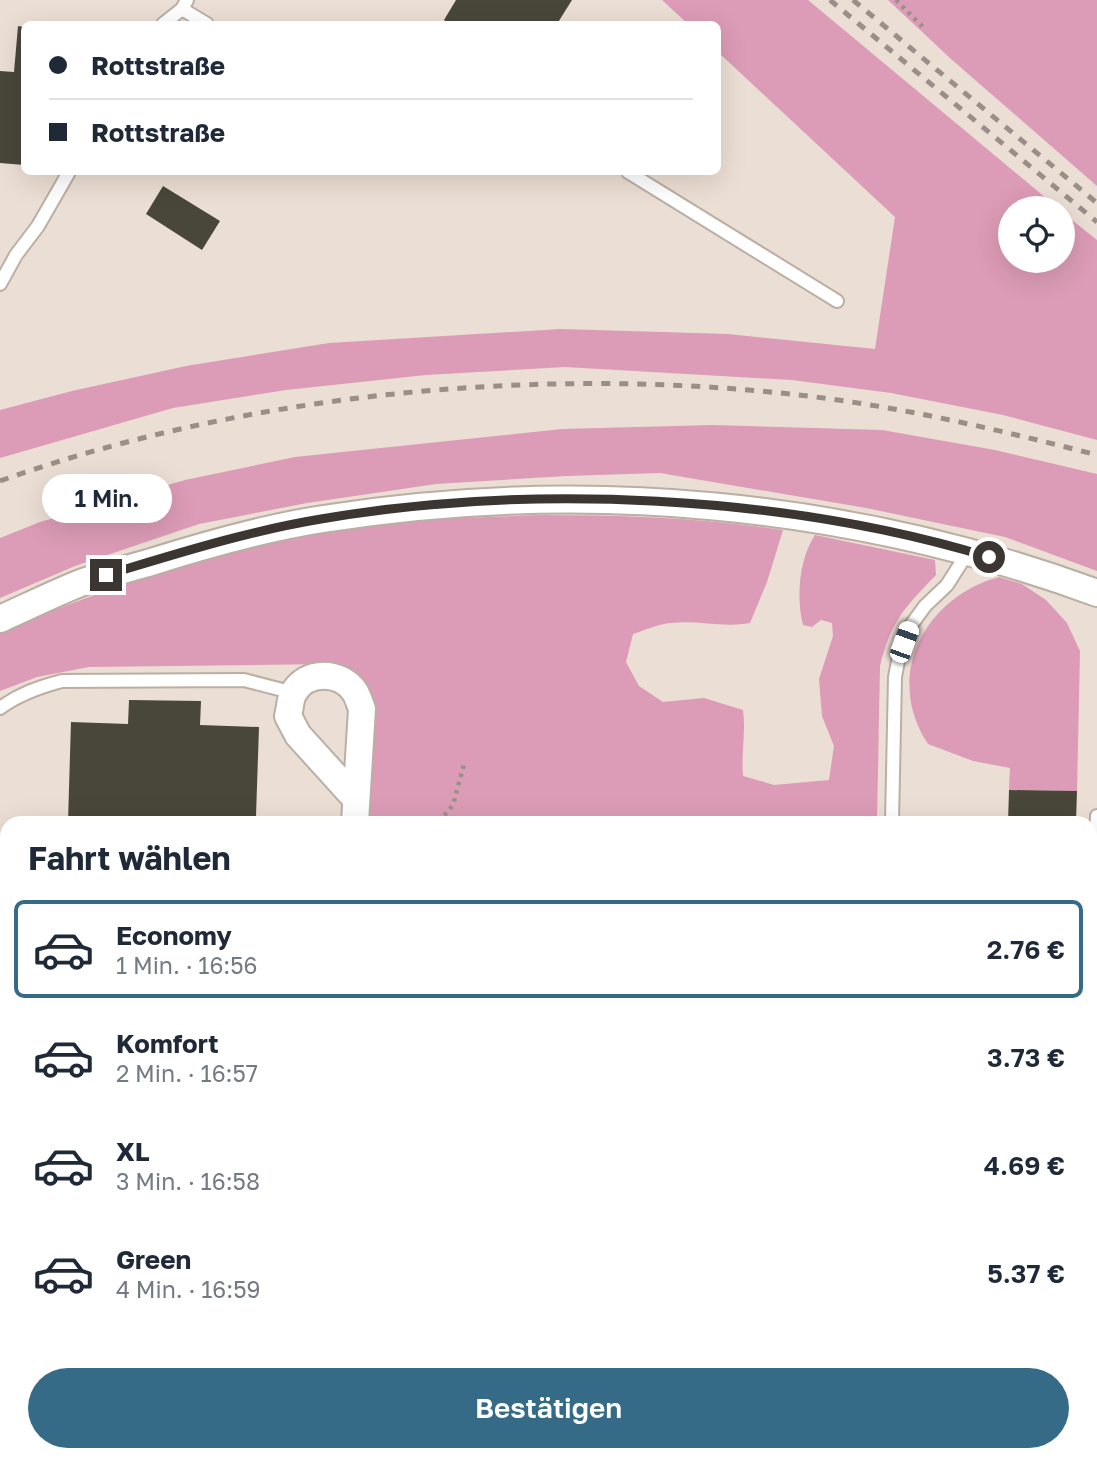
<!DOCTYPE html>
<html lang="de">
<meta charset="utf-8">
<style>
:root{--surface:#fff;--page:#f6f6f7;--text:#1f2937;--muted:#747a83;--line:#e0e1e3;--accent:#366b87}
body{margin:0;font-family:"Golos Text",sans-serif;background:var(--page);color:var(--text);height:100vh;display:flex;flex-direction:column;font-size:26px;white-space:nowrap}
*{box-sizing:border-box;margin:0}
p{font-size:23px;color:var(--muted)}
.icon{flex:none;width:38px;height:38px;fill:none;stroke:currentColor;stroke-width:2;stroke-linecap:round;stroke-linejoin:round}
.map{position:relative;flex:1;overflow:hidden}
.details{position:absolute;left:0px;top:816px;width:1097px;height:646px;display:flex;flex-direction:column;background:var(--surface);border-radius:21px 21px 0 0;box-shadow:0 7px 28px #0002}
.details>*{flex:none}
.hud{position:absolute;left:21px;top:21px;width:700px;height:154px;border-radius:10px;box-shadow:0 7px 28px #0002;display:grid;align-content:center;height:154px;padding:0 28px;background:var(--surface)}
.controls{position:absolute;left:998px;top:196px;display:grid;gap:14px}
.controls a{display:grid;place-items:center;width:77px;height:77px;border-radius:50%;background:var(--surface);box-shadow:0 7px 28px #0002;font-size:35px}
.end{position:absolute;width:32px;height:32px;margin:-16px;border:9px solid #3c3632;background:#fff;box-shadow:0 0 0 4px #fff}
.from{border-radius:50%}
.bubble{position:absolute;height:49px;border-radius:24px;background:var(--surface);box-shadow:0 7px 28px #0002;font-size:23px;font-weight:600;line-height:49px;text-align:center}
.car{position:absolute;width:21px;height:42px;margin:-21px -10px;border-radius:9px;box-shadow:0 0 5px 2px #0007;background:linear-gradient(#fff 24%,#345 0 40%,#fff 0 76%,#345 0 86%,#fff 0)}
.hud b{display:flex;align-items:center;gap:24px;height:66px;font-size:26px}
.hud b+b{border-top:2px solid var(--line)}
.hud i{width:18px;height:18px;background:var(--text)}
ul{padding:0;list-style:none}
li{display:flex;align-items:center;gap:21px;height:98px;margin:0 14px 10px;padding:0 14px;border:4px solid transparent;border-radius:10px}
li div{flex:1}
li b{display:block;font-size:26px}
li em{font-style:normal;font-weight:600}
li.selected{border-color:var(--accent)}
li>.icon{width:63px;height:63px;stroke-width:1.5}
h2{padding:0 28px;font-size:32px;line-height:84px}
.button{display:flex;gap:14px;margin-top:auto;padding:14px 28px}
.button a{flex:1;height:80px;border-radius:42px;background:var(--accent);color:#fff;font-size:28px;font-weight:600;line-height:80px;text-align:center}
.map>svg:first-child{display:block}
</style>
<div class="map">
<svg width="1097" height="1461" viewBox="0 0 1097 1461">
<rect width="100%" height="100%" fill="#ebded4"/>
<!-- green -->
<g fill="#dc9bb6">
<path d="M662 0H808L1058 208H1010V261H1062V212L1097 240V440L1003 415 891 393 792 380 565 367 426 375 286 390 173 408 0 458V410L72 391 186 366 329 343 561 329 728 334 875 349 895 217 718 52V24H688Z"/>
<path d="M888 0H1097V186L951 59Z"/>
<path d="M713 425 882 430 995 450 1097 474V571L1005 537 866 508 660 473 566 476 436 484 307 503 199 524 75 566 0 598V538L40 522 185 480 295 457 562 429Z"/>
<path d="M542 515C623 515 703 518 783 530L767 582 750 623C724 628 698 620 671 623 659 624 645 630 633 634L626 662 639 686 663 702 704 698 743 710C746 733 741 752 743 776L774 785 829 780 834 746 822 716 819 679 833 636 832 623 821 620 812 627 803 625C796 597 799 559 815 535L935 560 936 575C905 607 891 621 880 666L877 822H370L373 711 326 664 89 667 37 677 0 691V632C127 579 245 541 383 524 435 518 489 517 542 515Z"/>
<path d="M999 577 1022 584 1046 600 1067 623 1080 651 1077 791 1009 790 1010 768 973 761 928 744C883 676 925 597 999 577Z"/>
<path d="M1090 1262H1097V1461H994V1454H1090Z"/>
</g>
<!-- building -->
<g fill="#49473a">
<path d="M456 0H572L557 24H449L444 20Z"/>
<path d="M18 26 24 27V165L0 163V71L14 72Z"/>
<path d="M163 186 220 221 202 250 146 214Z"/>
<path d="M129 700 201 701 200 725 259 727 256 816 312 818V822H68L71 722 128 724Z"/>
<path d="M1009 790 1077 791 1076 822H1008Z"/>
<path d="M5 1107H7V1454H295V1461H0V1282Z"/>
<path d="M1090 1172H1097V1251L1090 1250Z"/>
<path d="M562 1454H994V1461H561Z"/>
</g>
<g fill="none" stroke-linecap="round" stroke-linejoin="round">
<defs>
<g id="lane">
<path d="M182 9 207 24"/>
<path d="M163 24 182 9 187 0"/>
<path d="M628 172 837 301"/>
<path d="M0 284 16 255 38 226 69 172"/>
<path d="M0 708C19 694 39 687 62 681L244 680 294 693"/>
<path d="M892 822 895 677 899 656 909 628 925 606 947 585 968 552"/>
<path d="M1090 963 1097 816"/>
<path d="M1090 1012 1097 1069"/>
<path d="M338 1457 493 1461"/>
</g>
<g id="street">
<path d="M0 619C27 607 55 593 83 582 104 575 126 569 148 563 205 545 264 528 323 519 583 478 850 502 1097 593"/>
<path d="M355 822 362 709C360 704 358 697 355 692 341 671 306 669 293 694 290 700 290 709 288 716L298 735 356 799"/>
<path d="M337 1461 338 1454"/>
</g>
</defs>
<!-- lane casing -->
<use href="#lane" stroke="#bbafa4" stroke-width="16"/>
<!-- street casing -->
<use href="#street" stroke="#bbafa4" stroke-width="30"/>
<!-- path -->
<g stroke="#999088" stroke-width="4.5" stroke-dasharray="3.5 5" stroke-linecap="butt">
<path d="M896 0 923 27"/>
<path d="M439 822 453 805 464 764"/>
</g>
<!-- lane -->
<use href="#lane" stroke="#fff" stroke-width="12"/>
<!-- street -->
<use href="#street" stroke="#fff" stroke-width="26"/>
<!-- rail -->
<g stroke="#998f88" stroke-width="5" stroke-dasharray="9 9" stroke-linecap="butt">
<path d="M830 0 1097 222"/>
<path d="M853 0 1097 203"/>
<path d="M0 481C244 394 533 366 790 394 894 405 996 429 1097 455"/>
</g>
</g>
<g fill="none" stroke-linecap="round" stroke-linejoin="round">
<!-- route -->
<path stroke="#3c3632" stroke-width="9" d="M106 575C176 554 248 531 321 519 531 483 785 495 989 557"/>
</g>
</svg>
<div class="controls">
<a><svg class="icon" aria-label="locate" viewBox="0 0 24 24"><circle cx="12" cy="12" r="6"/><path d="M12 2v4M12 18v4M2 12h4M18 12h4"/></svg></a>
</div>
<i class="end from" style="left:989px;top:557px"></i>
<i class="end" style="left:106px;top:575px"></i>
<div class="bubble" style="left:42px;top:474px;width:130px">1 Min.</div>
<i class="car" style="left:904px;top:642px;rotate:20deg"></i>
<div class="hud">
<b><i class="from"></i>Rottstraße</b>
<b><i></i>Rottstraße</b>
</div>
<section class="details">
<h2>Fahrt wählen</h2>
<ul>
<li class="selected"><svg class="icon" aria-label="car" viewBox="0 0 24 24"><path d="M5 17H2v-5l4-1 3-4h7l3 4 3 1v5h-3M9 17h6M6 11h13"/><circle cx="7" cy="17" r="2"/><circle cx="17" cy="17" r="2"/></svg><div><b>Economy</b><p>1 Min. · 16:56</p></div><em>2.76 €</em></li>
<li><svg class="icon" aria-label="car" viewBox="0 0 24 24"><path d="M5 17H2v-5l4-1 3-4h7l3 4 3 1v5h-3M9 17h6M6 11h13"/><circle cx="7" cy="17" r="2"/><circle cx="17" cy="17" r="2"/></svg><div><b>Komfort</b><p>2 Min. · 16:57</p></div><em>3.73 €</em></li>
<li><svg class="icon" aria-label="car" viewBox="0 0 24 24"><path d="M5 17H2v-5l4-1 3-4h7l3 4 3 1v5h-3M9 17h6M6 11h13"/><circle cx="7" cy="17" r="2"/><circle cx="17" cy="17" r="2"/></svg><div><b>XL</b><p>3 Min. · 16:58</p></div><em>4.69 €</em></li>
<li><svg class="icon" aria-label="car" viewBox="0 0 24 24"><path d="M5 17H2v-5l4-1 3-4h7l3 4 3 1v5h-3M9 17h6M6 11h13"/><circle cx="7" cy="17" r="2"/><circle cx="17" cy="17" r="2"/></svg><div><b>Green</b><p>4 Min. · 16:59</p></div><em>5.37 €</em></li>
</ul>
<div class="button"><a>Bestätigen</a></div>
</section>
</div>
